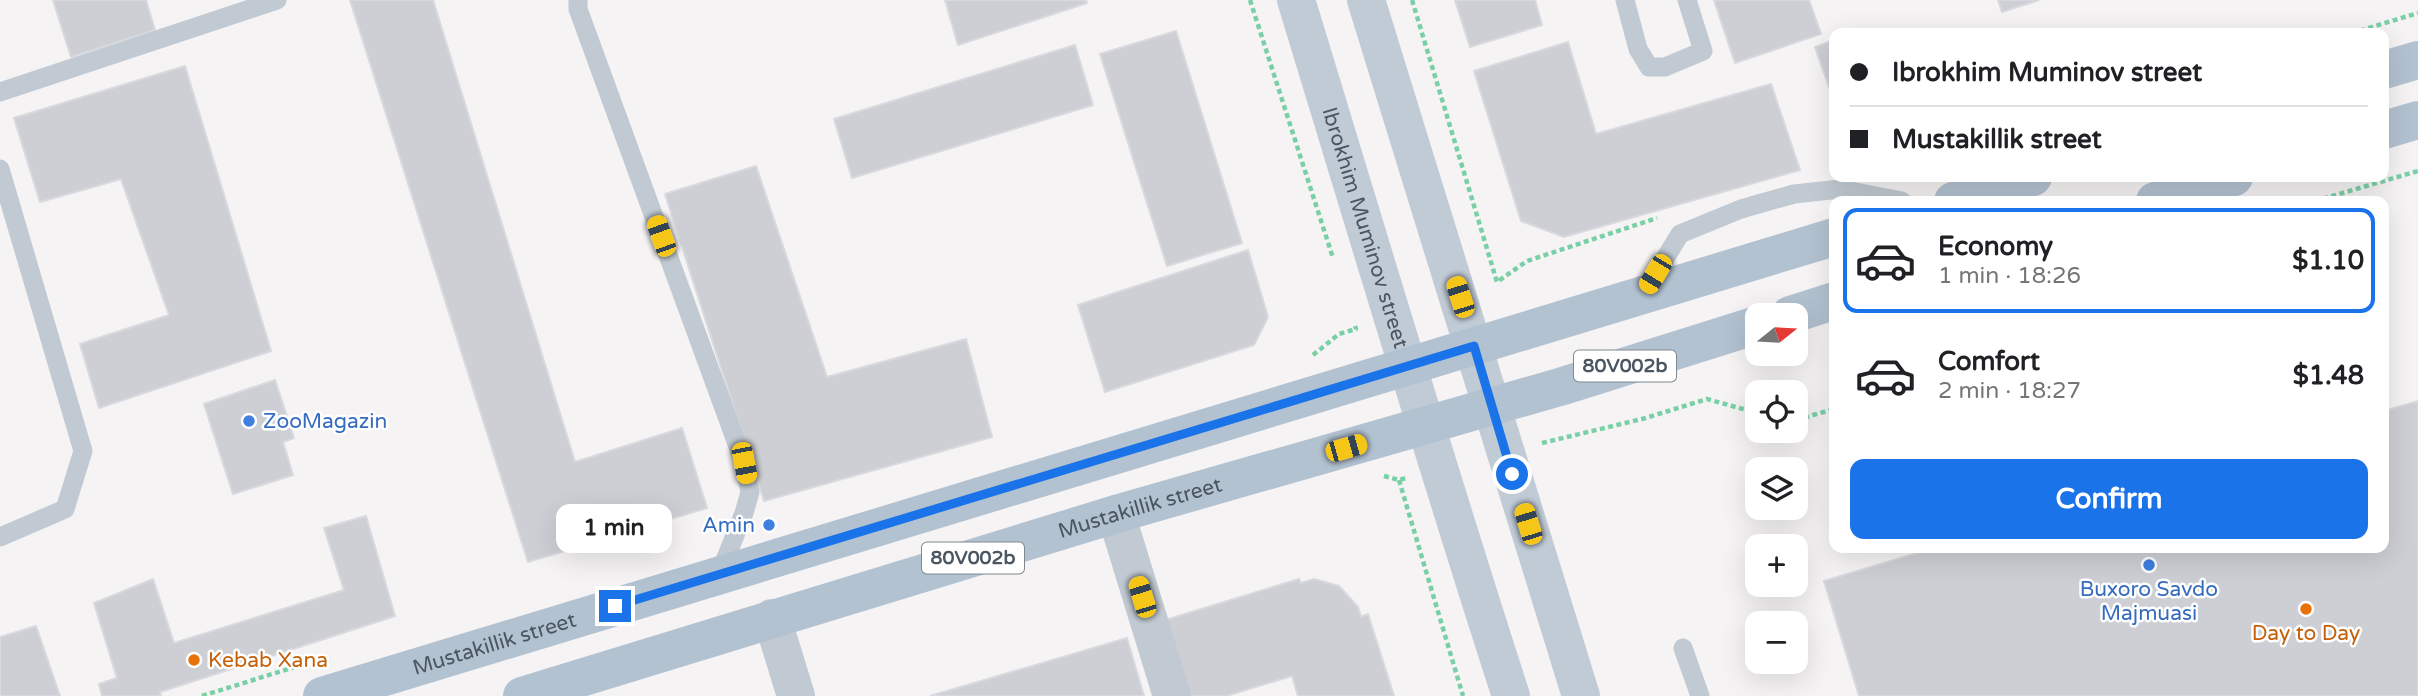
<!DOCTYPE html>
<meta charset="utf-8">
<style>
:root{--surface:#fff;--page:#f2f2f2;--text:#202124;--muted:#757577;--line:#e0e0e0;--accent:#1a73e8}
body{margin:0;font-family:"Varela Round",sans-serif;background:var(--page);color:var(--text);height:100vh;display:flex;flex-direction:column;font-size:26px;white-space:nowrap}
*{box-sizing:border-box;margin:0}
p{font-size:23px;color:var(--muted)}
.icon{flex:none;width:38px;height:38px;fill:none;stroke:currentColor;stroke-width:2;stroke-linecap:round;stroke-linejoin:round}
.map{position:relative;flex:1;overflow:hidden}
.drawer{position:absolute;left:1829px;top:196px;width:560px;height:357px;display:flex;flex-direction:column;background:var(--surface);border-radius:14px;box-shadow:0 7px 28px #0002}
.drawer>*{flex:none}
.banner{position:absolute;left:1829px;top:28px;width:560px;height:154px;border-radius:14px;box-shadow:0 7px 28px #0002;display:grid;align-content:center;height:154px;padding:0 21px;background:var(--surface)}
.needle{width:46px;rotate:72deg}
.buttons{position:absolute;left:1745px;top:303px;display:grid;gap:14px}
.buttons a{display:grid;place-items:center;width:63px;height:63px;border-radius:14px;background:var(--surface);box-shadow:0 7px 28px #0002;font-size:35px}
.end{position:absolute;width:32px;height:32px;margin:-16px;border:9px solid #1a73e8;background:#fff;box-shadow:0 0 0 4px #fff}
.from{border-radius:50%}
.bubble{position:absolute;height:49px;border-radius:14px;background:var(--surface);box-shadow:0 7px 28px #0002;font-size:23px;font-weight:800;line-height:49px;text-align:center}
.car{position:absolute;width:21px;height:42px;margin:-21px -10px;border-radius:9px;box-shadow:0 0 5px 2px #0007;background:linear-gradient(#f5c518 24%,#345 0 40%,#f5c518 0 76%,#345 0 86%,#f5c518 0)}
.banner b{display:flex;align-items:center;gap:24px;height:66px;font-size:26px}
.banner b+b{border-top:2px solid var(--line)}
.banner i{width:18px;height:18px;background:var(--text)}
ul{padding:12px 0 0;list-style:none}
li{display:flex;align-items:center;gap:21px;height:105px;margin:0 14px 10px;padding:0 7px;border:4px solid transparent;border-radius:14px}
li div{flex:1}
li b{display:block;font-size:26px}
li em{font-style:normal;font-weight:800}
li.on{border-color:var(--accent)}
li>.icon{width:63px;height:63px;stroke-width:1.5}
.action{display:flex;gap:14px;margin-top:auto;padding:14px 21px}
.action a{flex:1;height:80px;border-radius:14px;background:var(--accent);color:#fff;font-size:28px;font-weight:800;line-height:80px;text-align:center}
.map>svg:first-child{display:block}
</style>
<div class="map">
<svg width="2418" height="696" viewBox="0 0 2418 696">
<rect width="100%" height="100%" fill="#f5f3f3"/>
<!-- building -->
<g fill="#cdcfd5" stroke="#d7d9de" stroke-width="2">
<path d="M53 0H146L155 30 71 57Z"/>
<path d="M350 0H433L575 462 682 428 707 508 528 562Z"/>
<path d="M945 0H1086L1087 3 958 45Z"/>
<path d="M1455 0H1535L1542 25 1470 47Z"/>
<path d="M1714 0H1809L1821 34 1735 63Z"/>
<path d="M1998 0H2039L2002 12Z"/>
<path d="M1176 31 1242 243 1167 266 1100 54Z"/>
<path d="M1834 40V101L1815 47Z"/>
<path d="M1568 42 1596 134 1771 84 1800 170 1564 237 1521 221 1474 71Z"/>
<path d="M1075 45 1093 105 852 178 834 119Z"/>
<path d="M185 66 271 351 99 408 80 344 169 315 121 179 40 202 14 118Z"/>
<path d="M756 166 827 377 966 339 992 437 764 501 665 194Z"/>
<path d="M1248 250 1268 317 1254 345 1105 392 1078 305Z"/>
<path d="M275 380 294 438 283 442 293 475 233 494 204 404Z"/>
<path d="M2418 401V696H1859L1824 581 1934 548H2384V411Z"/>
<path d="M366 516 395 616 160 692 161 696H102L99 684 117 678 94 603 153 579 174 643 344 590 324 528Z"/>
<path d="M1299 579 1301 583 1314 579 1339 586 1358 607 1361 617 1368 614 1394 696H1298L1292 676 1226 696H1182L1159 622Z"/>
<path d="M36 626 60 696H0V637Z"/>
<path d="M1127 638 1144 696H930Z"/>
</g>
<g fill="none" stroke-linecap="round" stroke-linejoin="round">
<!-- path -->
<g stroke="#7ad0a6" stroke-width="4.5" stroke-dasharray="5 3.5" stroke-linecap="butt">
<path d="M1250 0 1333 258"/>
<path d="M1412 0 1497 282 1527 261 1657 218"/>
<path d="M2352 33 2418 13"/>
<path d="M2315 201 2418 171"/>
<path d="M1313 355 1339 334 1356 329 1355 326"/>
<path d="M1796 420 1834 409"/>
<path d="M1542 443 1642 419 1707 399 1757 413"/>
<path d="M1384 476 1399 480 1406 478"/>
<path d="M1399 480 1463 696"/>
<path d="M202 696 301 665"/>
</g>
<!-- service -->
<g stroke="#c1cad2" stroke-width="19">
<path d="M578 0V9L744 463 750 492 744 513 719 575"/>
<path d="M1625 0 1638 49 1649 67H1665L1703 51 1687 0"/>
<path d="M0 92 277 0"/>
<path d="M0 169 83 451 65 509 0 537"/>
<path d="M1644 293 1680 234 1741 209 1794 194 1840 189 1902 201"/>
<path d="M1683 648 1700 696"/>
</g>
<!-- minor -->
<g stroke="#c1cad2" stroke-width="38">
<path d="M1116 514 1172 696"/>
<path d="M772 618 796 696"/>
</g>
<!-- secondary -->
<g stroke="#c1cbd6" stroke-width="38">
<path id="s1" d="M1296 0C1367 232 1436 465 1511 696"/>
<path d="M1366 0 1581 696"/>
</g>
<!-- primary -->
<g stroke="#b3c2d1" stroke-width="38">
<path d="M2384 70 2418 60"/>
<path d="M2384 130 2418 120"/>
<path d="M1953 201 2033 177"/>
<path d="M2155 201 2234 177"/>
<path d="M1790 315 1834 301"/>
<path id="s2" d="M322 696 1834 237"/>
<path id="s3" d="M522 696 1116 514 1563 386 1757 325"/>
</g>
</g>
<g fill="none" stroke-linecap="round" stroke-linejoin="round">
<!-- route -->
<path stroke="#1a73e8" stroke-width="9" d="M615 606 1474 346 1512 474"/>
</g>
<!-- markers -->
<g fill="#3f7fe0" stroke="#fff" stroke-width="2.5">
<circle cx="249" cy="421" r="7"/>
<circle cx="769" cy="525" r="7"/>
<circle cx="2149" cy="565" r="7"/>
</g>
<g fill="#e8710a" stroke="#fff" stroke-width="2.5">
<circle cx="2306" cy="609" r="7"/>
<circle cx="194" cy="660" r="7"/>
</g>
<g text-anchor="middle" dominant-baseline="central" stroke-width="5" stroke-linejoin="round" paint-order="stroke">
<!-- shield labels -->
<g fill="#fff" stroke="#808990" stroke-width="2">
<rect x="1574" y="350.5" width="102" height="31" rx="5"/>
<rect x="922" y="542.5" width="102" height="31" rx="5"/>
</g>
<g font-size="19" font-weight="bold" fill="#4a5661">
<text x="1625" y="366">80V002b</text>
<text x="973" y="558">80V002b</text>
</g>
<!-- street labels -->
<g font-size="21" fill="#4a5661" stroke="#fff">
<text stroke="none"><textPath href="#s1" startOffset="238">Ibrokhim Muminov street</textPath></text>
<text stroke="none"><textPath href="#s3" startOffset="646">Mustakillik street</textPath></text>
<text stroke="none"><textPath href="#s2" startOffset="180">Mustakillik street</textPath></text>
</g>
<!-- shop labels -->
<g font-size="21" fill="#366cbe" stroke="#fff" text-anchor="start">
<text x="263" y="421">ZooMagazin</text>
<text x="755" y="525" text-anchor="end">Amin</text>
<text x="2149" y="589" text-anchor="middle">Buxoro Savdo<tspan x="2149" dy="24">Majmuasi</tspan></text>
</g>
<!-- food labels -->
<g font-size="21" fill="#c56008" stroke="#fff">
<text x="2306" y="633">Day to Day</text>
<text x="208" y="660" text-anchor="start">Kebab Xana</text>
</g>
</g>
</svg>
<div class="buttons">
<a><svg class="needle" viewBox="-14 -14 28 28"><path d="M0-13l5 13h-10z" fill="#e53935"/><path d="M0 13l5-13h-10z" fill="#757577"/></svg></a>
<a><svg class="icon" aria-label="locate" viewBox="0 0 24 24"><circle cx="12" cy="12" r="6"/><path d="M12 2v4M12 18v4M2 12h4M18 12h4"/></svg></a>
<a><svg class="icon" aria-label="layers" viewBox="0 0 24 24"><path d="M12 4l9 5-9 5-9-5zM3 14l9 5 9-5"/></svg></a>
<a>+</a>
<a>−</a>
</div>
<i class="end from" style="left:1512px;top:474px"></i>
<i class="end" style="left:615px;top:606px"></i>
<div class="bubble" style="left:556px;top:504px;width:116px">1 min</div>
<i class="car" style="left:661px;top:236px;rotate:340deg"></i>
<i class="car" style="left:1655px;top:274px;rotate:211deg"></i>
<i class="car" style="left:1460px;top:297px;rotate:342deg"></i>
<i class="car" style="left:1346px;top:448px;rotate:74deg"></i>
<i class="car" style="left:744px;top:463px;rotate:169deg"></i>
<i class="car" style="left:1528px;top:524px;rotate:343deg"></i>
<i class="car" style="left:1142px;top:597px;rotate:343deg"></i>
<div class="banner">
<b><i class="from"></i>Ibrokhim Muminov street</b>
<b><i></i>Mustakillik street</b>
</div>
<section class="drawer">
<ul>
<li class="on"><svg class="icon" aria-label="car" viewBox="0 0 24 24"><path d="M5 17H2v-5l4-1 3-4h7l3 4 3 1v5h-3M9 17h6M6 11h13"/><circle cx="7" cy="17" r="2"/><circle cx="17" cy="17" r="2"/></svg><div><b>Economy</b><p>1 min · 18:26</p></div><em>$1.10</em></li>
<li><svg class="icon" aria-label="car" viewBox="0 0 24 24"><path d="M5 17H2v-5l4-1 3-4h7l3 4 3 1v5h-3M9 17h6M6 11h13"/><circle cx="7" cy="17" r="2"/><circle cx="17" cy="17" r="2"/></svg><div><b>Comfort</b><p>2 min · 18:27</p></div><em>$1.48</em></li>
</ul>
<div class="action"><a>Confirm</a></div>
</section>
</div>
